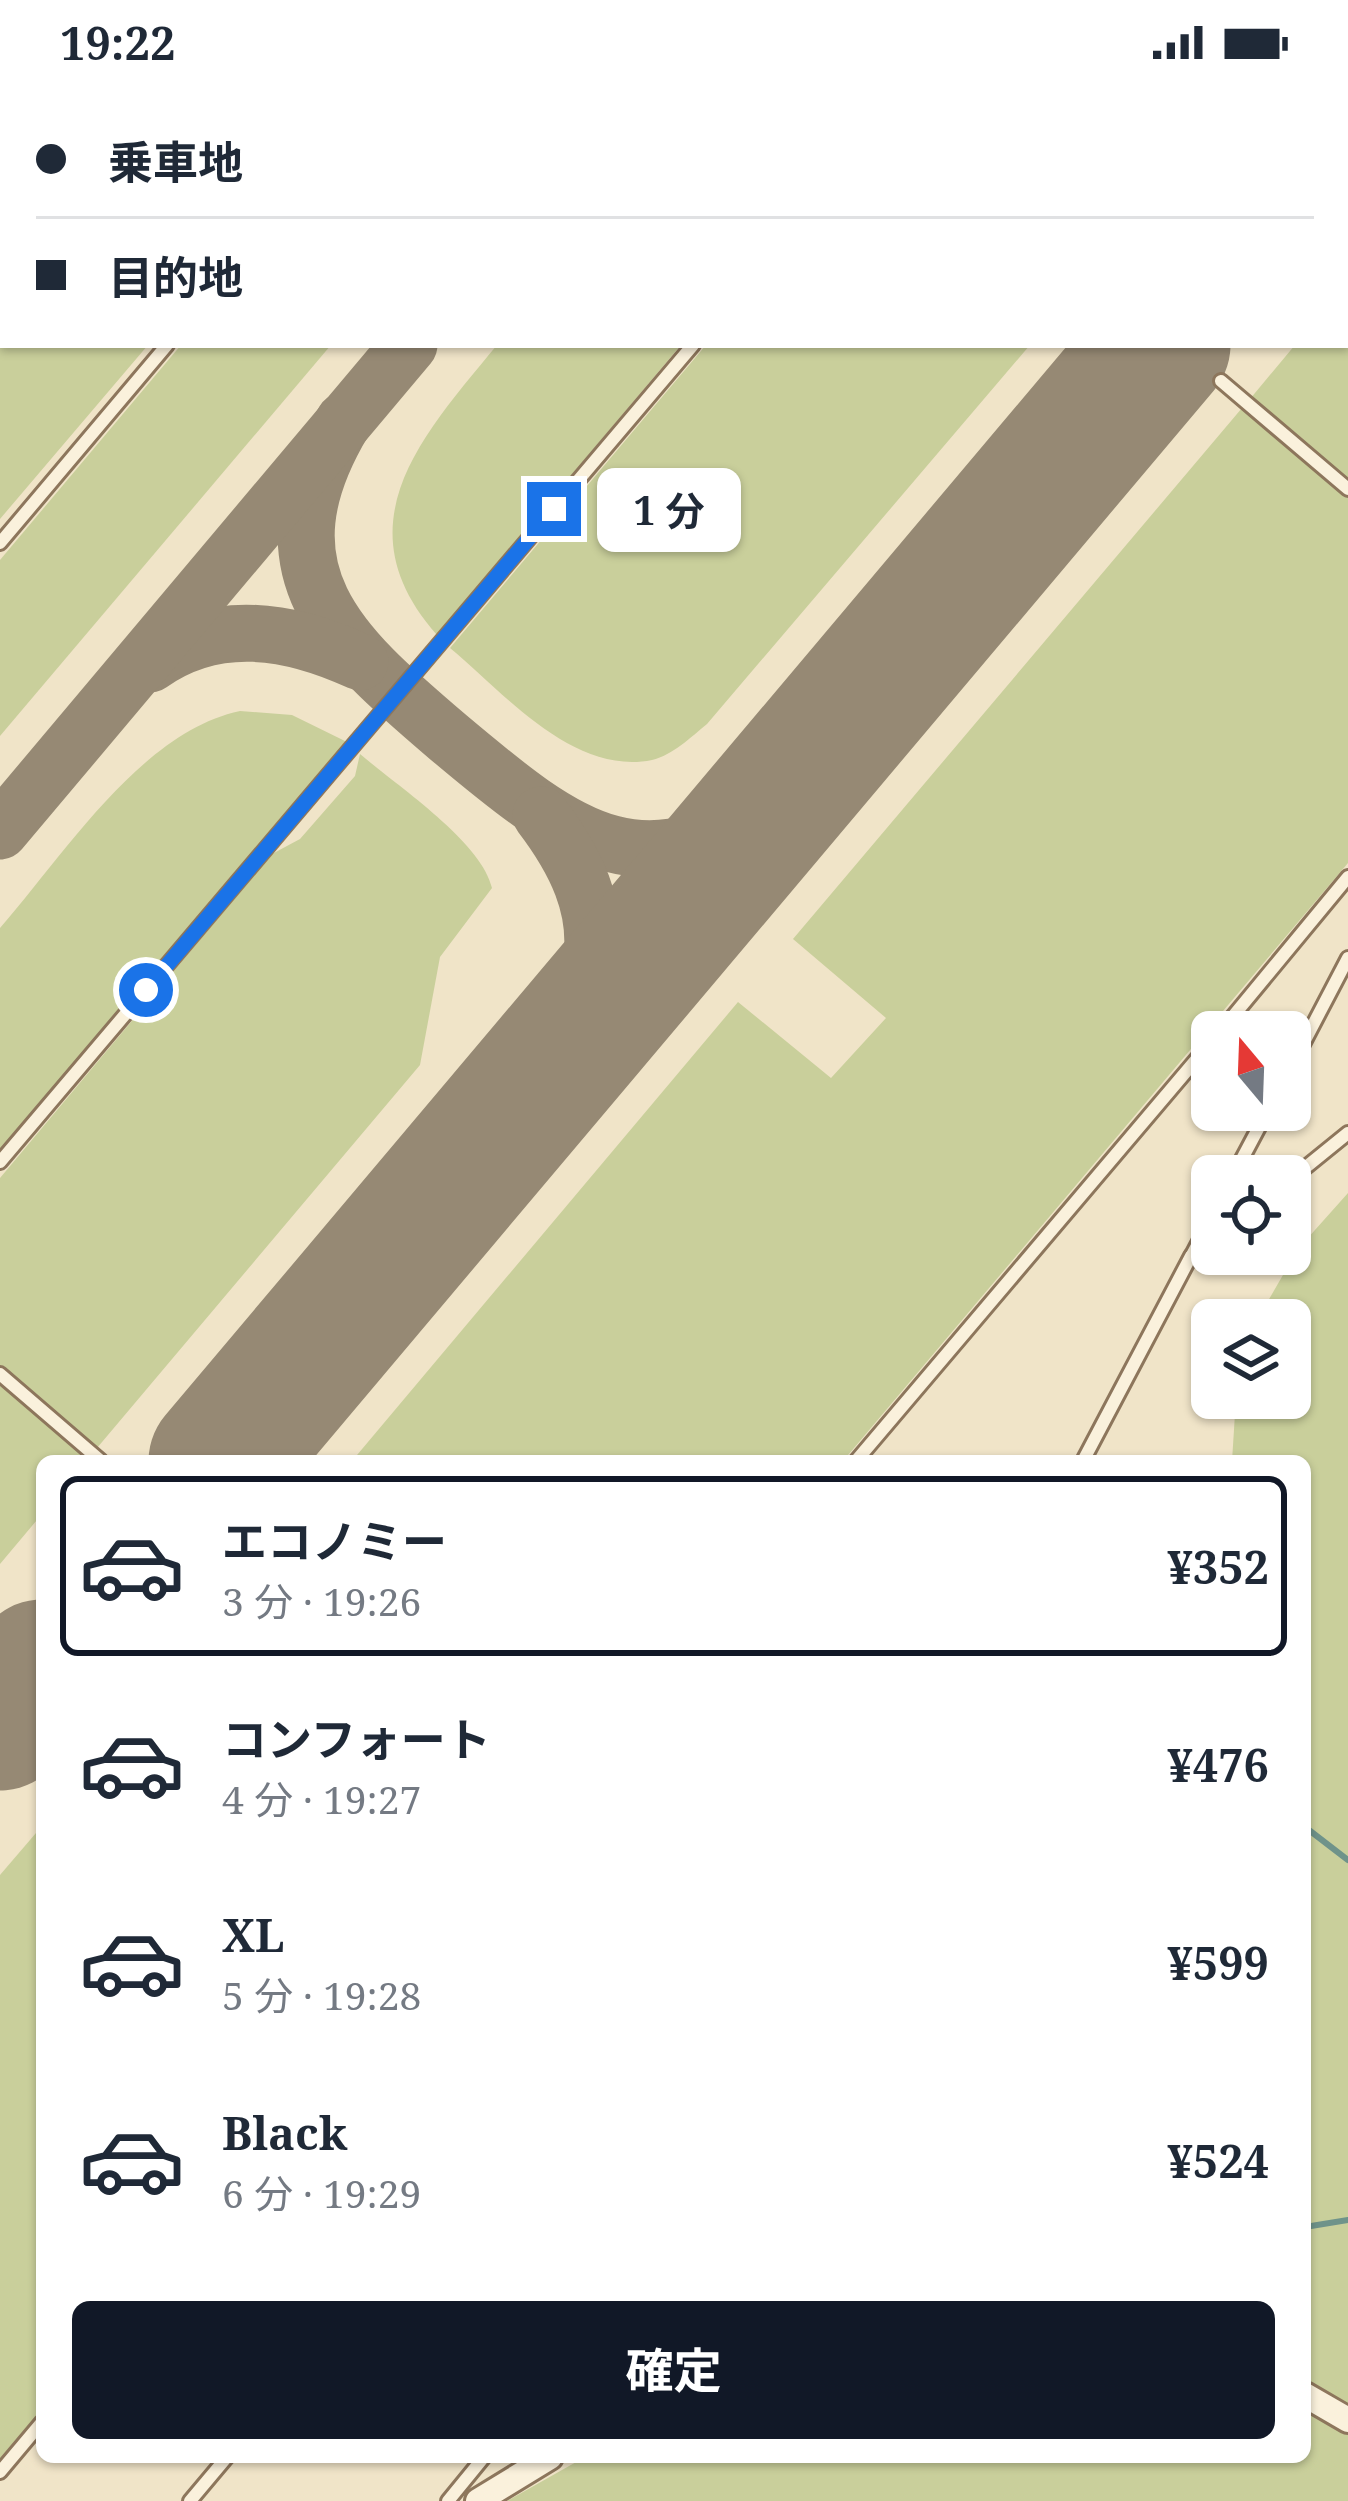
<!DOCTYPE html>
<html lang="ja">
<meta charset="utf-8">
<style>
:root{--surface:#fff;--page:#f2f2f3;--text:#1f2937;--muted:#747a83;--line:#e0e1e3;--accent:#111827}
body{margin:0;font-family:"Noto Serif","Noto Sans JP",serif;background:var(--page);color:var(--text);height:100vh;display:flex;flex-direction:column;font-size:45px;white-space:nowrap}
*{box-sizing:border-box;margin:0}
p{font-size:39px;color:var(--muted)}
.icon{flex:none;width:66px;height:66px;fill:none;stroke:currentColor;stroke-width:2;stroke-linecap:round;stroke-linejoin:round}
.map{position:relative;flex:1;overflow:hidden}
.sheet{position:absolute;left:36px;top:1371px;width:1275px;height:1008px;display:flex;flex-direction:column;background:var(--surface);border-radius:18px;box-shadow:0 3px 9px #0004}
.sheet>*{flex:none}
.top-card{position:absolute;left:0px;top:0px;width:1350px;height:264px;box-shadow:0 3px 9px #0004;display:grid;align-content:center;height:264px;padding:0 36px;background:var(--surface)}
.needle{width:78px;rotate:341deg}
.controls{position:absolute;left:1191px;top:927px;display:grid;gap:24px}
.controls a{display:grid;place-items:center;width:120px;height:120px;border-radius:18px;background:var(--surface);box-shadow:0 3px 9px #0004;font-size:60px}
.end{position:absolute;width:54px;height:54px;margin:-27px;border:15px solid #1a73e8;background:#fff;box-shadow:0 0 0 6px #fff}
.from{border-radius:50%}
.bubble{position:absolute;height:84px;border-radius:18px;background:var(--surface);box-shadow:0 3px 9px #0004;font-size:39px;font-weight:700;line-height:84px;text-align:center}
.top-card b{display:flex;align-items:center;gap:42px;height:114px;font-size:45px}
.top-card b+b{border-top:3px solid var(--line)}
.top-card i{width:30px;height:30px;background:var(--text)}
ul{padding:21px 0 0;list-style:none}
li{display:flex;align-items:center;gap:36px;height:180px;margin:0 24px 18px;padding:0 12px;border:6px solid transparent;border-radius:18px}
li div{flex:1}
li b{display:block;font-size:45px}
li em{font-style:normal;font-weight:700}
li.current{border-color:var(--accent)}
li>.icon{width:108px;height:108px;stroke-width:1.5}
.cta{display:flex;gap:24px;margin-top:auto;padding:24px 36px}
.cta a{flex:1;height:138px;border-radius:18px;background:var(--accent);color:#fff;font-size:48px;font-weight:700;line-height:138px;text-align:center}
.status{display:flex;justify-content:space-between;align-items:center;height:84px;padding:0 60px;background:var(--surface);direction:ltr}
.status svg{height:33px;fill:currentColor}
.map>svg:first-child{display:block}
</style>
<div class="status"><b>19:22</b><svg viewBox="0 0 49 12"><path d="M0 12V9h3v3zM5 12V6h3v6zM10 12V3h3v9zM15 12V0h3v12zM26 1h20v11H26zM47 4h2v5h-2z"/></svg></div>
<div class="map">
<svg width="1348" height="2417" viewBox="0 0 1348 2417">
<rect width="100%" height="100%" fill="#f0e4c8"/>
<!-- green -->
<g fill="#c9cf9b">
<path d="M0 0H370L3 3V261H148L0 435Z"/>
<path d="M1348 199V397L1250 315 1295 261H1347Z"/>
<path d="M181 261H331L0 652V476Z"/>
<path d="M497 261H681L437 551C339 440 423 351 497 261Z"/>
<path d="M706 261H1030L707 640C691 653 673 671 652 676 573 692 503 608 450 564Z"/>
<path d="M1242 324 1348 414V779L843 1377H352L738 918 831 994 886 934 793 855Z"/>
<path d="M240 627 292 631 347 658 0 1065V844C64 771 141 648 240 627Z"/>
<path d="M360 670C396 701 482 758 492 804L440 873 420 981 97 1364 0 1282V1094L272 770 300 755 355 692Z"/>
<path d="M1348 1109V2417H507L585 2373H1305V1377H1232L1236 1314H1290V1236H1257L1298 1165Z"/>
<path d="M0 1300 88 1375 42 1377V1430L0 1480Z"/>
<path d="M42 1742V2325L0 2375V1791Z"/>
</g>
<g fill="none" stroke-linecap="round" stroke-linejoin="round">
<!-- stream -->
<g stroke="#6f938a" stroke-width="6">
<path d="M1305 1743 1348 1776"/>
<path d="M1305 2143 1348 2136"/>
</g>
<!-- taxiway -->
<g stroke="#968974" stroke-width="57">
<path d="M628 3 631 0"/>
<path d="M344 337C254 487 339 560 448 653 568 754 651 822 791 698"/>
<path d="M150 580C216 533 291 546 360 578"/>
<path d="M0 747 409 261"/>
<path d="M537 1000C603 899 618 832 541 731"/>
</g>
<!-- runway -->
<g stroke="#968974" stroke-width="141">
<path d="M1347 39 1348 38"/>
<path d="M219 1377 1160 261"/>
<path d="M0 1636 42 1586"/>
</g>
<defs>
<g id="service">
<path d="M870 0 873 3"/>
<path d="M384 3 387 0"/>
<path d="M911 3 914 0"/>
<path d="M1221 297 1348 405"/>
<path d="M0 459 167 261"/>
<path d="M1220 948 1348 793"/>
<path d="M1290 985 1348 874"/>
<path d="M0 1078 693 261"/>
<path d="M1233 1092 1268 1026"/>
<path d="M1290 1096 1348 1049"/>
<path d="M1192 1171 1212 1133"/>
<path d="M0 1290 101 1377"/>
<path d="M856 1377 1212 957"/>
<path d="M1083 1377 1191 1172 1212 1159"/>
<path d="M0 2388 42 2338"/>
<path d="M190 2417 227 2373"/>
<path d="M448 2417 484 2373"/>
</g>
<g id="minor">
<path d="M1305 2311 1348 2336"/>
<path d="M478 2417 550 2373"/>
</g>
</defs>
<!-- service casing -->
<use href="#service" stroke="#8d765c" stroke-width="18"/>
<!-- minor casing -->
<use href="#minor" stroke="#8d765c" stroke-width="30"/>
<!-- service -->
<use href="#service" stroke="#faf1dc" stroke-width="12"/>
<!-- minor -->
<use href="#minor" stroke="#faf1dc" stroke-width="24"/>
</g>
<g fill="none" stroke-linecap="round" stroke-linejoin="round">
<!-- route -->
<path stroke="#1a73e8" stroke-width="15" d="M146 906 554 425"/>
</g>
</svg>
<div class="controls">
<a><svg class="needle" viewBox="-14 -14 28 28"><path d="M0-13l5 13h-10z" fill="#e53935"/><path d="M0 13l5-13h-10z" fill="#747a83"/></svg></a>
<a><svg class="icon" aria-label="locate" viewBox="0 0 24 24"><circle cx="12" cy="12" r="6"/><path d="M12 2v4M12 18v4M2 12h4M18 12h4"/></svg></a>
<a><svg class="icon" aria-label="layers" viewBox="0 0 24 24"><path d="M12 4l9 5-9 5-9-5zM3 14l9 5 9-5"/></svg></a>
</div>
<i class="end from" style="left:146px;top:906px"></i>
<i class="end" style="left:554px;top:425px"></i>
<div class="bubble" style="left:597px;top:384px;width:144px">1 分</div>
<div class="top-card">
<b><i class="from"></i>乗車地</b>
<b><i></i>目的地</b>
</div>
<section class="sheet">
<ul>
<li class="current"><svg class="icon" aria-label="car" viewBox="0 0 24 24"><path d="M5 17H2v-5l4-1 3-4h7l3 4 3 1v5h-3M9 17h6M6 11h13"/><circle cx="7" cy="17" r="2"/><circle cx="17" cy="17" r="2"/></svg><div><b>エコノミー</b><p>3 分 · 19:26</p></div><em>¥352</em></li>
<li><svg class="icon" aria-label="car" viewBox="0 0 24 24"><path d="M5 17H2v-5l4-1 3-4h7l3 4 3 1v5h-3M9 17h6M6 11h13"/><circle cx="7" cy="17" r="2"/><circle cx="17" cy="17" r="2"/></svg><div><b>コンフォート</b><p>4 分 · 19:27</p></div><em>¥476</em></li>
<li><svg class="icon" aria-label="car" viewBox="0 0 24 24"><path d="M5 17H2v-5l4-1 3-4h7l3 4 3 1v5h-3M9 17h6M6 11h13"/><circle cx="7" cy="17" r="2"/><circle cx="17" cy="17" r="2"/></svg><div><b>XL</b><p>5 分 · 19:28</p></div><em>¥599</em></li>
<li><svg class="icon" aria-label="car" viewBox="0 0 24 24"><path d="M5 17H2v-5l4-1 3-4h7l3 4 3 1v5h-3M9 17h6M6 11h13"/><circle cx="7" cy="17" r="2"/><circle cx="17" cy="17" r="2"/></svg><div><b>Black</b><p>6 分 · 19:29</p></div><em>¥524</em></li>
</ul>
<div class="cta"><a>確定</a></div>
</section>
</div>
